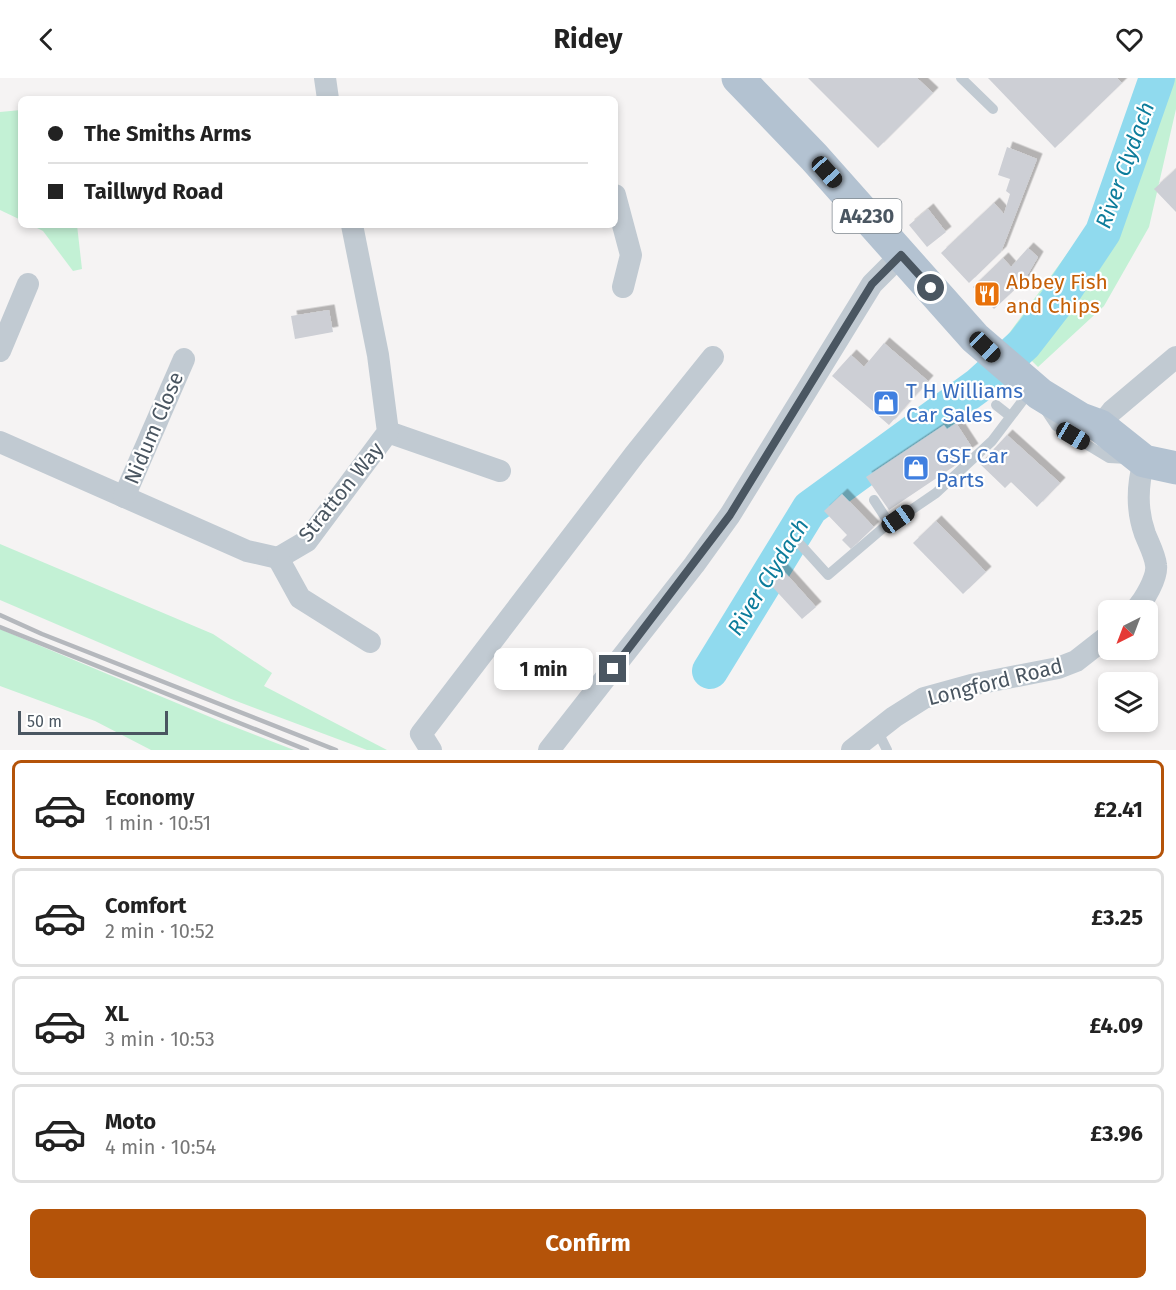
<!DOCTYPE html>
<meta charset="utf-8">
<style>
:root{--surface:#fff;--page:#f2f2f2;--text:#222;--muted:#767676;--line:#e0e0e0;--accent:#b45309}
body{margin:0;font-family:"Fira Sans",sans-serif;background:var(--page);color:var(--text);height:100vh;display:flex;flex-direction:column;font-size:22px;white-space:nowrap}
*{box-sizing:border-box;margin:0}
p{font-size:20px;color:var(--muted)}
.icon{flex:none;width:33px;height:33px;fill:none;stroke:currentColor;stroke-width:2;stroke-linecap:round;stroke-linejoin:round}
.map{position:relative;height:672px;overflow:hidden}
.side{display:flex;flex-direction:column;background:var(--surface);flex:1}
.side>*{flex:none}
.guide{position:absolute;left:18px;top:18px;width:600px;height:132px;border-radius:9px;box-shadow:0 3px 9px #0003;display:grid;align-content:center;height:132px;padding:0 30px;background:var(--surface)}
.needle{width:39px;rotate:222deg}
.tools{position:absolute;left:1098px;top:522px;display:grid;gap:12px}
.tools a{display:grid;place-items:center;width:60px;height:60px;border-radius:9px;background:var(--surface);box-shadow:0 3px 9px #0003;font-size:30px}
.scale{position:absolute;left:18px;bottom:15px;width:150px;box-sizing:border-box;padding-left:6px;border:3px solid #4a5661;border-top:0;font-size:16px;line-height:21px;white-space:nowrap;color:#4a5661;-webkit-text-stroke:4px #fff;paint-order:stroke}
.end{position:absolute;width:27px;height:27px;margin:-14px;border:8px solid #4a5661;background:#fff;box-shadow:0 0 0 3px #fff}
.from{border-radius:50%}
.bubble{position:absolute;height:42px;border-radius:9px;background:var(--surface);box-shadow:0 3px 9px #0003;font-size:20px;font-weight:700;line-height:42px;text-align:center}
.car{position:absolute;width:18px;height:36px;margin:-18px -9px;border-radius:8px;box-shadow:0 0 4px 2px #0007;background:linear-gradient(#222 24%,#8ab4d8 0 40%,#222 0 76%,#8ab4d8 0 86%,#222 0)}
.guide b{display:flex;align-items:center;gap:21px;height:57px;font-size:22px}
.guide b+b{border-top:2px solid var(--line)}
.guide i{width:15px;height:15px;background:var(--text)}
ul{padding:10px 0 0;list-style:none}
li{display:flex;align-items:center;gap:18px;height:99px;margin:0 12px 9px;padding:0 18px;border:3px solid var(--line);border-radius:9px}
li div{flex:1}
li b{display:block;font-size:22px}
li em{font-style:normal;font-weight:700}
li.current{border-color:var(--accent)}
li>.icon{width:54px;height:54px;stroke-width:1.5}
.button{display:flex;gap:12px;margin-top:auto;padding:12px 30px}
.button a{flex:1;height:69px;border-radius:9px;background:var(--accent);color:#fff;font-size:24px;font-weight:700;line-height:69px;text-align:center}
header{display:flex;justify-content:space-between;align-items:center;height:78px;padding:0 30px;background:var(--surface);font-size:27px;font-weight:700}
.map>svg:first-child{display:block}
</style>
<header><svg class="icon" aria-label="back" viewBox="0 0 24 24"><path d="M15 5l-7 7 7 7"/></svg>Ridey<svg class="icon" aria-label="heart" viewBox="0 0 24 24"><path d="M12 20l-8-8c-3-5 5-10 8-4 3-6 11-1 8 4z"/></svg></header>
<div class="map">
<svg width="1176" height="672" viewBox="0 0 1176 672">
<defs>
<filter id="shadow"><feDropShadow dx="5.5" dy="-5.5" stdDeviation="0" flood-color="#0004"/></filter>
</defs>
<rect width="100%" height="100%" fill="#f5f3f3"/>
<!-- green -->
<g fill="#c3f1d5">
<path d="M1139 0H1176V31L1149 149 1104 228 1038 289 1007 258 1105 124Z"/>
<path d="M21 32V142L0 132V34Z"/>
<path d="M31 147H77L82 191 73 193 43 153Z"/>
<path d="M0 466 213 556 272 595 264 608 387 672H367L231 621 0 522Z"/>
<path d="M0 551 222 644 294 672H151L95 643 0 608Z"/>
</g>
<g fill="none" stroke-linecap="round" stroke-linejoin="round">
<!-- river -->
<path stroke="#90daee" stroke-width="36" d="M710 593 810 430 979 307 1024 266 1055 226 1103 154 1157 0"/>
</g>
<!-- building -->
<g fill="#cdcfd5" filter="url(#shadow)">
<path d="M808 0H917L933 15 878 70Z"/>
<path d="M988 0H1117L1122 5 1055 70Z"/>
<path d="M1007 69 1037 81 1001 174 969 205 941 175 994 125 1004 136 1010 116 1006 113 1010 101 998 97Z"/>
<path d="M1176 91V134L1154 111Z"/>
<path d="M928 131 946 154 927 169 909 147Z"/>
<path d="M1028 170 1038 179 1024 203 994 231 973 209 1003 180 1011 189Z"/>
<path d="M329 232 333 254 295 261 291 238Z"/>
<path d="M884 265 928 303 889 347 832 298 851 277 864 289Z"/>
<path d="M956 345 973 371 963 378 965 381 889 432 866 399 944 347 947 351Z"/>
<path d="M1007 357 1060 405 1037 429 1011 404 1005 410 980 386Z"/>
<path d="M842 416 874 449 851 471 842 462 847 457 824 433Z"/>
<path d="M936 443 986 494 963 516 913 465Z"/>
<path d="M781 490 816 529 802 541 767 503Z"/>
</g>
<g fill="none" stroke-linecap="round" stroke-linejoin="round">
<!-- lane -->
<g stroke="#c1cad2" stroke-width="10">
<path d="M961 0 993 31"/>
<path d="M996 327 1010 338"/>
<path d="M1046 333 1056 348 1109 380 1128 381"/>
<path d="M874 422 889 445 898 441 936 415 992 363 1030 313"/>
<path d="M799 465 828 497 889 445"/>
<path d="M877 652 887 672"/>
</g>
<!-- street -->
<g stroke="#c1cad2" stroke-width="22">
<path d="M325 0 328 21"/>
<path d="M615 117 631 177 623 209"/>
<path d="M0 273 28 206"/>
<path d="M1100 348 1112 333 1176 279"/>
<path d="M388 354 500 393"/>
<path d="M0 364 247 473 278 480 307 463 388 354 378 277 352 147"/>
<path d="M124 419 184 281"/>
<path d="M278 480 300 520 370 564"/>
<path d="M1135 532C1144 523 1158 499 1156 487 1155 477 1149 466 1145 456 1136 431 1137 408 1144 383"/>
<path d="M431 672 421 656 635 376 713 279"/>
<path d="M549 672 694 487 730 437 872 206 901 177"/>
<path d="M852 672 894 639 924 620 971 607 1058 590 1076 583 1108 558"/>
</g>
<!-- primary -->
<path stroke="#b3c2d1" stroke-width="33" d="M738 0 814 79 975 260 1040 316 1081 341 1100 348 1144 383 1176 390"/>
<!-- rail -->
<g stroke="#b5b8bd" stroke-width="4.5">
<path d="M0 537 42 556 336 672"/>
<path d="M0 549 307 672"/>
</g>
</g>
<g fill="none" stroke-linecap="round" stroke-linejoin="round">
<!-- route -->
<path stroke="#4a5661" stroke-width="8" d="M613 591 730 437 872 206 901 177 931 210"/>
</g>
<!-- icons -->
<defs>
<symbol id="restaurant-square" viewBox="-11 -11 22 22"><rect x="-9" y="-9" width="18" height="18" rx="4" fill="#e8710a" stroke="#fff"/><path d="M-5-6h1v4h1v-4h1v4h1v-4h1v5L-1.5 .5V6h-2V.5L-5-1ZM5-6V6H3V1.5H1.5Q1.5-4 5-6Z" fill="#fff"/></symbol>
<symbol id="shop-square" viewBox="-11 -11 22 22"><rect x="-9" y="-9" width="18" height="18" rx="4" fill="#3f7fe0" stroke="#fff"/><path d="M-5-2.5h2.3a2.7 3.5 0 0 1 5.4 0H5L5.5 6h-11ZM-1.5-2.5h3a1.5 2.3 0 0 0-3 0Z" fill="#fff"/></symbol>
</defs>
<g fill-rule="evenodd">
<use href="#restaurant-square" x="972" y="201" width="30" height="30"/>
<use href="#shop-square" x="871" y="310" width="30" height="30"/>
<use href="#shop-square" x="901" y="375" width="30" height="30"/>
</g>
<g text-anchor="middle" dominant-baseline="central" stroke-width="4.5" stroke-linejoin="round" paint-order="stroke">
<!-- shield labels -->
<rect fill="#fff" stroke="#808990" stroke-width="1.5" x="832.5" y="121" width="69" height="34" rx="4.5"/>
<g font-size="20" font-weight="bold" fill="#4a5661">
<text x="867" y="138">A4230</text>
</g>
<!-- food labels -->
<g font-size="21" fill="#c56008" stroke="#fff" text-anchor="start">
<text x="1006" y="204">Abbey Fish<tspan x="1006" dy="24">and Chips</tspan></text>
</g>
<!-- shop labels -->
<g font-size="21" fill="#366cbe" stroke="#fff" text-anchor="start">
<text x="906" y="313">T H Williams<tspan x="906" dy="24">Car Sales</tspan></text>
<text x="936" y="378">GSF Car<tspan x="936" dy="24">Parts</tspan></text>
</g>
<!-- street labels -->
<g font-size="21" fill="#4a5661" stroke="#fff">
<text transform="translate(154 350) rotate(-67)">Nidum Close</text>
<text transform="translate(341 414) rotate(-51)">Stratton Way</text>
<text transform="translate(995 604) rotate(-14)">Longford Road</text>
</g>
<!-- water labels -->
<g font-size="22" font-style="italic" fill="#0c7c9b" stroke="#fff">
<text transform="translate(1125 87) rotate(-70)">River Clydach</text>
<text transform="translate(768 499) rotate(-58)">River Clydach</text>
</g>
</g>
</svg>
<div class="tools">
<a><svg class="needle" viewBox="-14 -14 28 28"><path d="M0-13l5 13h-10z" fill="#e53935"/><path d="M0 13l5-13h-10z" fill="#767676"/></svg></a>
<a><svg class="icon" aria-label="layers" viewBox="0 0 24 24"><path d="M12 4l9 5-9 5-9-5zM3 14l9 5 9-5"/></svg></a>
</div>
<div class="scale">50 m</div>
<i class="end from" style="left:931px;top:210px"></i>
<i class="end" style="left:613px;top:591px"></i>
<div class="bubble" style="left:494px;top:570px;width:99px">1 min</div>
<i class="car" style="left:827px;top:94px;rotate:138deg"></i>
<i class="car" style="left:985px;top:269px;rotate:134deg"></i>
<i class="car" style="left:1073px;top:358px;rotate:121deg"></i>
<i class="car" style="left:898px;top:441px;rotate:55deg"></i>
<div class="guide">
<b><i class="from"></i>The Smiths Arms</b>
<b><i></i>Taillwyd Road</b>
</div>
</div>
<section class="side">
<ul>
<li class="current"><svg class="icon" aria-label="car" viewBox="0 0 24 24"><path d="M5 17H2v-5l4-1 3-4h7l3 4 3 1v5h-3M9 17h6M6 11h13"/><circle cx="7" cy="17" r="2"/><circle cx="17" cy="17" r="2"/></svg><div><b>Economy</b><p>1 min · 10:51</p></div><em>£2.41</em></li>
<li><svg class="icon" aria-label="car" viewBox="0 0 24 24"><path d="M5 17H2v-5l4-1 3-4h7l3 4 3 1v5h-3M9 17h6M6 11h13"/><circle cx="7" cy="17" r="2"/><circle cx="17" cy="17" r="2"/></svg><div><b>Comfort</b><p>2 min · 10:52</p></div><em>£3.25</em></li>
<li><svg class="icon" aria-label="car" viewBox="0 0 24 24"><path d="M5 17H2v-5l4-1 3-4h7l3 4 3 1v5h-3M9 17h6M6 11h13"/><circle cx="7" cy="17" r="2"/><circle cx="17" cy="17" r="2"/></svg><div><b>XL</b><p>3 min · 10:53</p></div><em>£4.09</em></li>
<li><svg class="icon" aria-label="car" viewBox="0 0 24 24"><path d="M5 17H2v-5l4-1 3-4h7l3 4 3 1v5h-3M9 17h6M6 11h13"/><circle cx="7" cy="17" r="2"/><circle cx="17" cy="17" r="2"/></svg><div><b>Moto</b><p>4 min · 10:54</p></div><em>£3.96</em></li>
</ul>
<div class="button"><a>Confirm</a></div>
</section>
